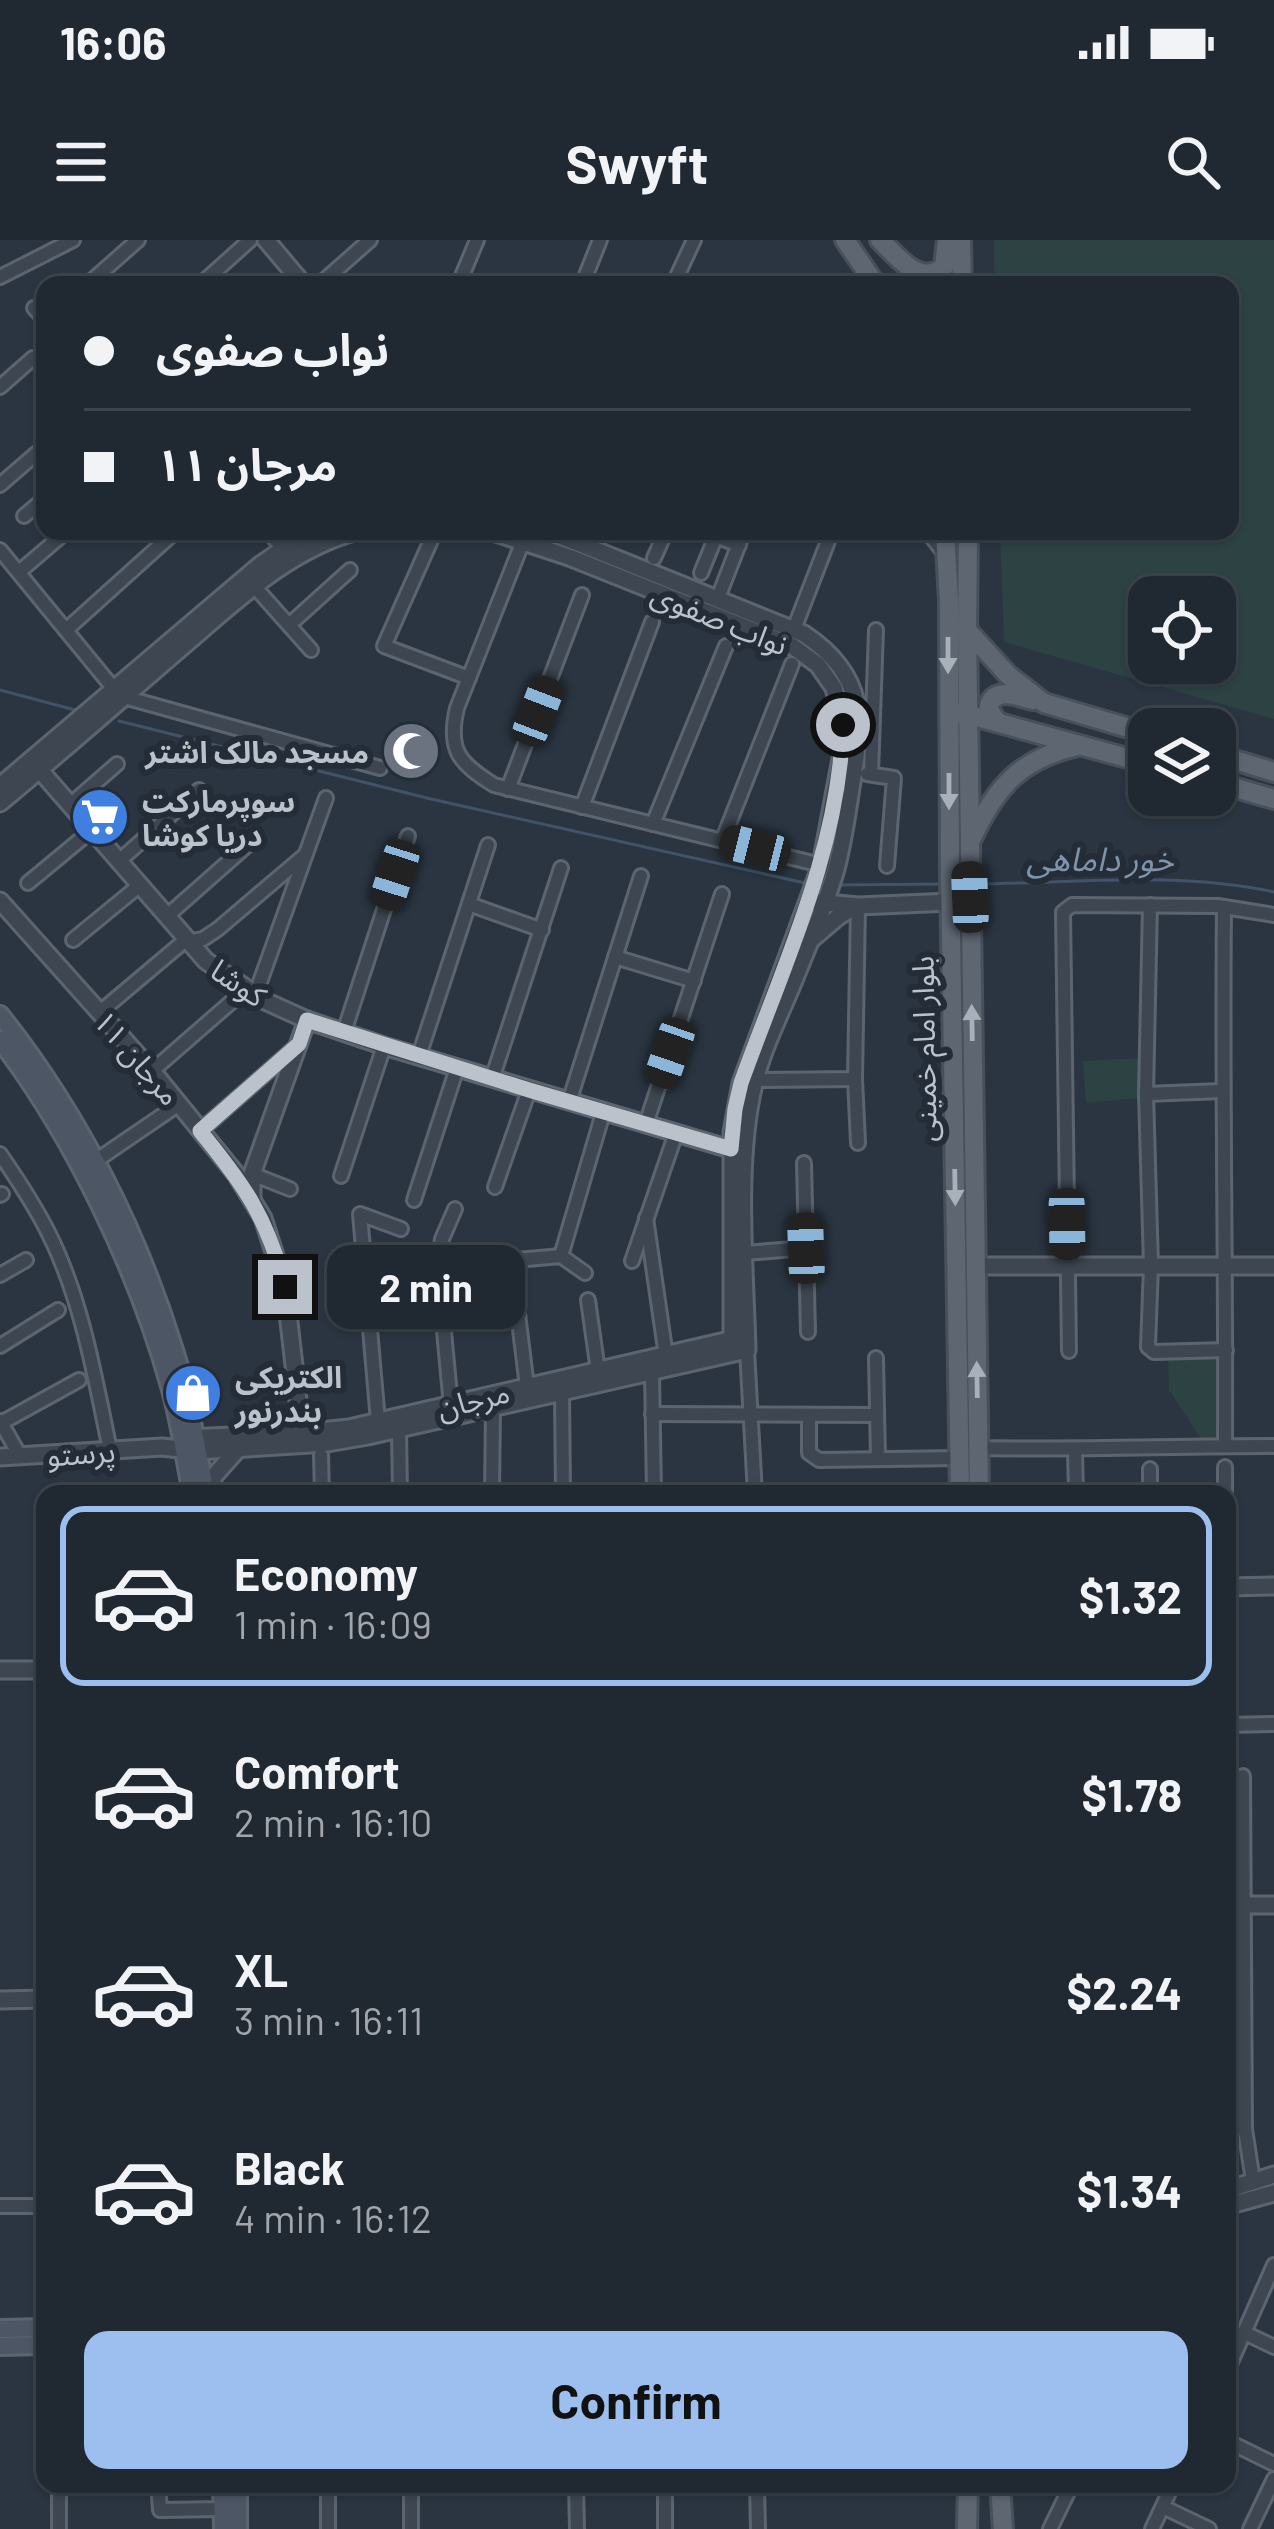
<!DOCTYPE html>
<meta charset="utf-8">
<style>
:root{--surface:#202831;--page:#283039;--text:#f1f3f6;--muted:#a2a6ab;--line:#3d444d;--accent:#9dbfef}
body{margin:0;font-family:Barlow,"Noto Sans Arabic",sans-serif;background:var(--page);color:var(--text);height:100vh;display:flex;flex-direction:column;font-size:45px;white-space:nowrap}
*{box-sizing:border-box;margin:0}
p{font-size:39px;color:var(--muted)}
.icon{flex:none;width:66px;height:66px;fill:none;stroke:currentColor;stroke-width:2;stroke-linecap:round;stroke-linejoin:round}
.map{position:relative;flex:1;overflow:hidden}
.drawer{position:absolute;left:36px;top:1245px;width:1200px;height:1008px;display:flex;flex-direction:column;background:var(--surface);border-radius:24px;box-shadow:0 3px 9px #0004,0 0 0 3px var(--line)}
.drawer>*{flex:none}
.guide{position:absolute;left:36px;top:36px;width:1203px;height:264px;border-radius:24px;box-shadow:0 3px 9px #0004,0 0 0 3px var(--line);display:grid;align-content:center;height:264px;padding:0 48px;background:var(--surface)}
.controls{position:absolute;left:1128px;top:336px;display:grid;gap:24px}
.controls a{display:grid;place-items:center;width:108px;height:108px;border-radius:24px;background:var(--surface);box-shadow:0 3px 9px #0004,0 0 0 3px var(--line);font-size:60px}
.end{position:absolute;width:54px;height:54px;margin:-27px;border:15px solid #bbc2cb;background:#111;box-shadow:0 0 0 6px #111}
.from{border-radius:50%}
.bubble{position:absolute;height:84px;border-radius:24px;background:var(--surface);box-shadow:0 3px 9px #0004,0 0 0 3px var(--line);font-size:39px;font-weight:700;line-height:84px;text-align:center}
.car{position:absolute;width:36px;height:72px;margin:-36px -18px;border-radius:15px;box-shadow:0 0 9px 3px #0007;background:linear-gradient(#222 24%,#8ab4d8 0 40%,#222 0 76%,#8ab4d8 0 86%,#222 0)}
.guide b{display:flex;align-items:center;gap:42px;height:114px;font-size:45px}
.guide b+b{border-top:3px solid var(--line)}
.guide i{width:30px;height:30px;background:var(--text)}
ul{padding:21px 0 0;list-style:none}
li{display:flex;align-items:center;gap:36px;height:180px;margin:0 24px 18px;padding:0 24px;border:6px solid transparent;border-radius:24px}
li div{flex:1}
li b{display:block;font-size:45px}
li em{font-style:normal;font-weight:700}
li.on{border-color:var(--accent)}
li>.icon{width:108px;height:108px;stroke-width:1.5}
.primary-button{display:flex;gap:24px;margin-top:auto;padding:24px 48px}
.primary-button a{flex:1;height:138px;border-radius:24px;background:var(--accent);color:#111;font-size:48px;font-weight:700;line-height:138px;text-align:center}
.status{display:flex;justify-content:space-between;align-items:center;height:84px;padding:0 60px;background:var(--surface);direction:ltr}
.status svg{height:33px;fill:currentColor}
header{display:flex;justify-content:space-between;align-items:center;height:156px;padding:0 48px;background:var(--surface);font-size:54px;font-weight:700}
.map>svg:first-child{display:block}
</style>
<div class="status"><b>16:06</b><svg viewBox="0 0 49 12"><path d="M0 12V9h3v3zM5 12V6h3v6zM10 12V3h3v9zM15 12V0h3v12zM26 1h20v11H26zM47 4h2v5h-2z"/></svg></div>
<header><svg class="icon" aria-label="menu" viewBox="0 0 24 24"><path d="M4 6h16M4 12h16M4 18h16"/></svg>Swyft<svg class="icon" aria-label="search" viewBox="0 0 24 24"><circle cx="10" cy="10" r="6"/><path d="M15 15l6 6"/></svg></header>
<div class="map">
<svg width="1274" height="2289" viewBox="0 0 1274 2289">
<rect width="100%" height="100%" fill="#2a3541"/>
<!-- green -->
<g fill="#2d4243" fill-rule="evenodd">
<path d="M994 0H1274V479L1004 402 1000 291H1230V45H994ZM1149 357H1215V423H1149Z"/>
<path d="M1141 818 1139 858 1086 863 1083 821Z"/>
<path d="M1219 1117 1220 1203 1203 1202 1169 1150 1168 1118Z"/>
</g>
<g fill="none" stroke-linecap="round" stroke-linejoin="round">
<!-- stream -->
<g stroke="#425368" stroke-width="3">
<path d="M0 450 75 470"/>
<path d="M119 481 431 559 805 643"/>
<path d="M977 644C1075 643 1178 631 1274 652"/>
<path d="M839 645 943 644"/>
</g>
<defs>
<g id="minor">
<path d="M462 36 477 0"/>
<path d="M0 37 73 0"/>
<path d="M87 45 138 0"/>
<path d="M200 45 250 0"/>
<path d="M319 45 370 0"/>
<path d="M582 45 600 0"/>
<path d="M673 45 694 0"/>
<path d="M34 68 45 80"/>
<path d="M0 147 33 118"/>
<path d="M0 245 45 206"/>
<path d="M24 276 45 258"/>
<path d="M268 291 283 309"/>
<path d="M703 291 739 305"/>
<path d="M927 291 945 314"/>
<path d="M432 298 384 406 469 438"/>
<path d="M523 301 457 468C447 510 459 523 494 545L821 625"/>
<path d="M0 310 114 449"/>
<path d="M654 318 666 291"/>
<path d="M19 332 67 291"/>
<path d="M701 333 716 296"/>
<path d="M254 346 311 410"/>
<path d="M718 358 744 291"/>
<path d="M289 385 350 330"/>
<path d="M794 389 832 291"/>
<path d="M66 390 176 291"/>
<path d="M124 457 380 528"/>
<path d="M867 534 894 538 887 626"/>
<path d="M871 534 876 390"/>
<path d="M508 549 582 355"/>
<path d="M70 565 117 524"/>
<path d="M582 567 652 382"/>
<path d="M653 584 726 406"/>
<path d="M723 599 792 424"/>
<path d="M119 621 199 550"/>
<path d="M28 643 92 590"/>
<path d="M469 664 542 690"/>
<path d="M1150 665 1146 854 1151 1026 1148 1107 1154 1112 1226 1110"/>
<path d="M1224 667C1222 847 1226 1026 1225 1206"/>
<path d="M167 676 252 601"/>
<path d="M73 700 140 645"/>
<path d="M615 717 694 741"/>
<path d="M255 756 326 558"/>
<path d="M99 773 182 703 203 699 218 689 305 615"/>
<path d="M344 792 408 596"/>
<path d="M419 816 488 605"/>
<path d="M152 831 245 750"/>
<path d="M492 839 561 628"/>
<path d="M855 839 858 903"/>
<path d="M755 840 855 839 858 666"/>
<path d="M1146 854 1222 851"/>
<path d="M569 862 641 636"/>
<path d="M646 884 722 654"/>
<path d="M200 891 298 805"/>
<path d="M0 914C18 940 35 966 49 994 82 1060 95 1138 110 1210"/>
<path d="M94 922 179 864"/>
<path d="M804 923 808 1092"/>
<path d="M252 934 290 949"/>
<path d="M341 936 384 806"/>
<path d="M495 947 529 850"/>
<path d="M0 955 2 954"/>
<path d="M414 960 457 828"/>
<path d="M646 978 666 1116"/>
<path d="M745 1013 806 1008"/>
<path d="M561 1016 603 873"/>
<path d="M632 1021 676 893"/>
<path d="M438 1027 561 1016 585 1033"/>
<path d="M0 1035 26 1020"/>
<path d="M515 1049 528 1155"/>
<path d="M588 1060 598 1131"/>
<path d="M0 1106 58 1070"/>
<path d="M747 1110 755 1254"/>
<path d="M1069 1111 1063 672 1072 665 1218 666 1274 675"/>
<path d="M876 1118 878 1219"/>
<path d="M652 1132 654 1254"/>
<path d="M562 1152 563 1254"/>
<path d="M451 1166 438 1027 442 999 455 969"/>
<path d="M652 1174 877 1175"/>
<path d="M809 1176V1213L819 1220 960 1218"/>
<path d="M0 1181 20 1216"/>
<path d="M378 1181 360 974 401 989"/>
<path d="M1 1183 79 1140"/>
<path d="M399 1189 400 1254"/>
<path d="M979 1208C1077 1210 1175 1206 1274 1206"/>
<path d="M1075 1210 1076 1254"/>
<path d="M321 1215 322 1254"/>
<path d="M1225 1227V1254"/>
<path d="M1150 1229V1254"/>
<path d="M492 1254 493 1168"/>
<path d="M1227 1436V1460"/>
<path d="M1227 1485 1274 1484"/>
<path d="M1243 1536 1245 1889 1253 1941"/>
<path d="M1227 1890 1245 1889"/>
<path d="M0 1966H45"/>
<path d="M1245 2093 1274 2107"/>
<path d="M1227 2131 1274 2025"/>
<path d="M1227 2201 1274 2224"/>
<path d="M158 2244 160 2270 222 2269"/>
<path d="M576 2244 577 2289"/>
<path d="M665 2244V2289"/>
<path d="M757 2244 758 2289"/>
<path d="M1163 2267 1209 2289"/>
<path d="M59 2289V2244"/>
<path d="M328 2289V2244"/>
<path d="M411 2289V2244"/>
<path d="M1050 2289 1072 2244"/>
<path d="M1152 2289 1173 2244"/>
<path d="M1250 2289 1274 2239"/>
</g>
<g id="tertiary">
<path d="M266 0 304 45"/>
<path d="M490 291 569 317 792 406 818 425 834 448 843 485 842 513 821 625 741 843 732 892V1113"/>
<path d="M31 520 206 721 265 761 307 780 384 806 740 912"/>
<path d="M0 546 260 325 283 309 320 291"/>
<path d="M0 563C59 514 117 463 175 413 231 366 284 311 357 291"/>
<path d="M0 661 152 831 236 934 263 978 285 1047 303 1204"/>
<path d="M816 662 858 666 951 662"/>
<path d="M812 699 839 676 855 667"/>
<path d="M252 959V934L307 780"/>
<path d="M975 1026H1273"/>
<path d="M185 1198 301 1193 349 1188 738 1098"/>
<path d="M0 1217 162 1207 197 1211 327 1203 368 1196 747 1110C745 1027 735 923 754 844 763 806 783 769 797 733 811 699 826 664 836 629 843 603 847 575 851 548 863 481 867 436 804 394L548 291"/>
<path d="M209 1254 214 1236 238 1209"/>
<path d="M1227 1347 1274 1346"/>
<path d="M0 1430H45"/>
<path d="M1227 1665H1274"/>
<path d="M0 1760 45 1759"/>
<path d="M1227 1950 1274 1935"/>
<path d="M1227 1966 1274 1953"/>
</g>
<g id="secondary">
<path d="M0 775C78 873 137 990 174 1110 189 1156 196 1206 206 1254"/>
<path d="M0 800C74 897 137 1029 170 1146 180 1181 185 1218 192 1254"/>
<path d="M0 2089 45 2088"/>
<path d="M0 2106 45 2105"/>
<path d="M222 2244 223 2289"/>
<path d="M238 2244V2289"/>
</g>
<g id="primary">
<path d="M845 0 876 45"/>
<path d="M880 0C898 17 919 47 944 27L947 0"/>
<path d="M961 0 962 45"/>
<path d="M945 291 949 360 950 633 960 1254"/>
<path d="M968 291 967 390 979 1254"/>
<path d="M967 390 1008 435 1044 463 1149 494"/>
<path d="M959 472 1149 524"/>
<path d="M997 481 990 472 989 465C996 446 1019 457 1033 460"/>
<path d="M1215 514 1274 532"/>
<path d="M1215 542 1274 559"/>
<path d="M972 598C996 547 1020 519 1077 506"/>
<path d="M1000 2244 1003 2289"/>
<path d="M967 2289 968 2244"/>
</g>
</defs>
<!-- minor casing -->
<use href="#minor" stroke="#5c656f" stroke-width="18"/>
<!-- tertiary casing -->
<use href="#tertiary" stroke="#5c656f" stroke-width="21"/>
<!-- secondary casing -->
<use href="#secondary" stroke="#5c656f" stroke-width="22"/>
<!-- primary casing -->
<use href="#primary" stroke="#48505b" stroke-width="24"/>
<!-- minor -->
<use href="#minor" stroke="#3e4751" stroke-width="12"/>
<!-- tertiary -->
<use href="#tertiary" stroke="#3e4751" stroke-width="15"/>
<!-- secondary -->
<use href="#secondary" stroke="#4d5664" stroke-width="16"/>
<!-- primary -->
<use href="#primary" stroke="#5d6671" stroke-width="18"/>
</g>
<!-- one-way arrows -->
<defs><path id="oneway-solid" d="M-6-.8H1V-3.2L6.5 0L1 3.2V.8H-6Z" transform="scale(3)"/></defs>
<g fill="#a8b0b9">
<use href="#oneway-solid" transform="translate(948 415) rotate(90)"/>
<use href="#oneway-solid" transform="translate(949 551) rotate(90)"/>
<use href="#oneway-solid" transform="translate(972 783) rotate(-91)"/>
<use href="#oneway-solid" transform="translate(955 947) rotate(89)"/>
<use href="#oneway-solid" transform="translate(977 1140) rotate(-91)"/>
</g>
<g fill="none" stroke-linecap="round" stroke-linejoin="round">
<!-- route -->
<path stroke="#bbc2cb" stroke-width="15" d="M285 1047C267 977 245 946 200 891L299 804 307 780 529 850 731 909 735 869 741 843C783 726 839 611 843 485"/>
</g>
<!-- icons -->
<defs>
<symbol id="mosque-disc" viewBox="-11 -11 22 22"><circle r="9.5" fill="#6b7280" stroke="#232c37"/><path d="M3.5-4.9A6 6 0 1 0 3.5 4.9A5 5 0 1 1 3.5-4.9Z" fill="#fff"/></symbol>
<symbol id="supermarket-disc" viewBox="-11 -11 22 22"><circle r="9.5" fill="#3f7fe0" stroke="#232c37"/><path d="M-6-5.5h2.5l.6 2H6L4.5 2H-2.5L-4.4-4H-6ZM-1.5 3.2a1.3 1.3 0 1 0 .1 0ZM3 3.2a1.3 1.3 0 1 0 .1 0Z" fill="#fff"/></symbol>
<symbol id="shop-disc" viewBox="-11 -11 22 22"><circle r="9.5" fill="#3f7fe0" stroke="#232c37"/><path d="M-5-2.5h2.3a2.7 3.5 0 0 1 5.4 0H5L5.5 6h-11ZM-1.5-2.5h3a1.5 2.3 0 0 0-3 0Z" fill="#fff"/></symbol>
</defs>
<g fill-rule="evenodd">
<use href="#mosque-disc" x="378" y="478" width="66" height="66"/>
<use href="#supermarket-disc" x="67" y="544" width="66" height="66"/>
<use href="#shop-disc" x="160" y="1120" width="66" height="66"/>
</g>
<g text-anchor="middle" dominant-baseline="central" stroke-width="12" stroke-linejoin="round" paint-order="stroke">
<!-- street labels -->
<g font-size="30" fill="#bbc2cb" stroke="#232c37">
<text transform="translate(720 378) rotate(22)">نواب صفوی</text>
<text transform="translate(239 742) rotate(34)">کوشا</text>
<text transform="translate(923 809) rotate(-91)">بلوار امام خمینی</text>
<text transform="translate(138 817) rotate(49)">مرجان ۱۱</text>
<text transform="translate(473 1159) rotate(-14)">مرجان</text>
<text transform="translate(81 1212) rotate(-4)">پرستو</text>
</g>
<!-- poi labels -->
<g font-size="30" font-weight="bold" fill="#bbc2cb" stroke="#232c37" text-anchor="start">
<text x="369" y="511" text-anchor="end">مسجد مالک اشتر</text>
<text x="142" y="560">سوپرمارکت<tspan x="142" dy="34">دریا کوشا</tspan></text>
<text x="235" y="1136">الکتریکی<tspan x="235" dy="34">بندرنور</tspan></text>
</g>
<!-- water labels -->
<g font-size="33" font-style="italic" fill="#7f94aa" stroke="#232c37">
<text x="1100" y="618">خور داماهی</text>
</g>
</g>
</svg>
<div class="controls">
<a><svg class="icon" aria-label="locate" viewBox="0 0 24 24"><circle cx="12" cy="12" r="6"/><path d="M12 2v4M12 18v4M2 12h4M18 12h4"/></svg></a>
<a><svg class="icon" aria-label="layers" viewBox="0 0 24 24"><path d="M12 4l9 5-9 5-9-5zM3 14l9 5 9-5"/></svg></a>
</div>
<i class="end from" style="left:843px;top:485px"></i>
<i class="end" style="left:285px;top:1047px"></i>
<div class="bubble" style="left:327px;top:1005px;width:198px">2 min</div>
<i class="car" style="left:538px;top:471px;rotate:21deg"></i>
<i class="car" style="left:755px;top:608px;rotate:284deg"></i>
<i class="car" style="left:395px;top:635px;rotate:198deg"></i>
<i class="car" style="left:970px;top:657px;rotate:358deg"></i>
<i class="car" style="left:670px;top:813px;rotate:199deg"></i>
<i class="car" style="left:1067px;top:984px;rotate:179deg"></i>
<i class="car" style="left:806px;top:1008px;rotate:358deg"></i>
<div class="guide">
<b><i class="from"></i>نواب صفوی</b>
<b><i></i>مرجان ۱۱</b>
</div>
<section class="drawer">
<ul>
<li class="on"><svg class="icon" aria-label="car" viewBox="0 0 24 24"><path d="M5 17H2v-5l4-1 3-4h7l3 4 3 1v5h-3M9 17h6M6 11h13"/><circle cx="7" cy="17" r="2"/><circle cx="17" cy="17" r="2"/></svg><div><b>Economy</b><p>1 min · 16:09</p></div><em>$1.32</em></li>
<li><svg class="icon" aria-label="car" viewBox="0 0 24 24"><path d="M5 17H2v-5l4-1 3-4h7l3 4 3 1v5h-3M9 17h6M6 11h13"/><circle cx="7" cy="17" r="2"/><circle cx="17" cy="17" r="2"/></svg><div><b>Comfort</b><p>2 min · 16:10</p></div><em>$1.78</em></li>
<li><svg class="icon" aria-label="car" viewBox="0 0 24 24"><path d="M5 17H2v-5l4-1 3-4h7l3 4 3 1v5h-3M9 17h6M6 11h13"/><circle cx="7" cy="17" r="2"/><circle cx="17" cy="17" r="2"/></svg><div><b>XL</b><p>3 min · 16:11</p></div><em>$2.24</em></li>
<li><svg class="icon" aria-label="car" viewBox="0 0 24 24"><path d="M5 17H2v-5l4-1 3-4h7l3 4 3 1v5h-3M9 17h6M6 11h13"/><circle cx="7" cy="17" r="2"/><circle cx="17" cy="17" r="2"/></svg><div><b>Black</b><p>4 min · 16:12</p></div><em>$1.34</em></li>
</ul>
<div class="primary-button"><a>Confirm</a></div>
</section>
</div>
